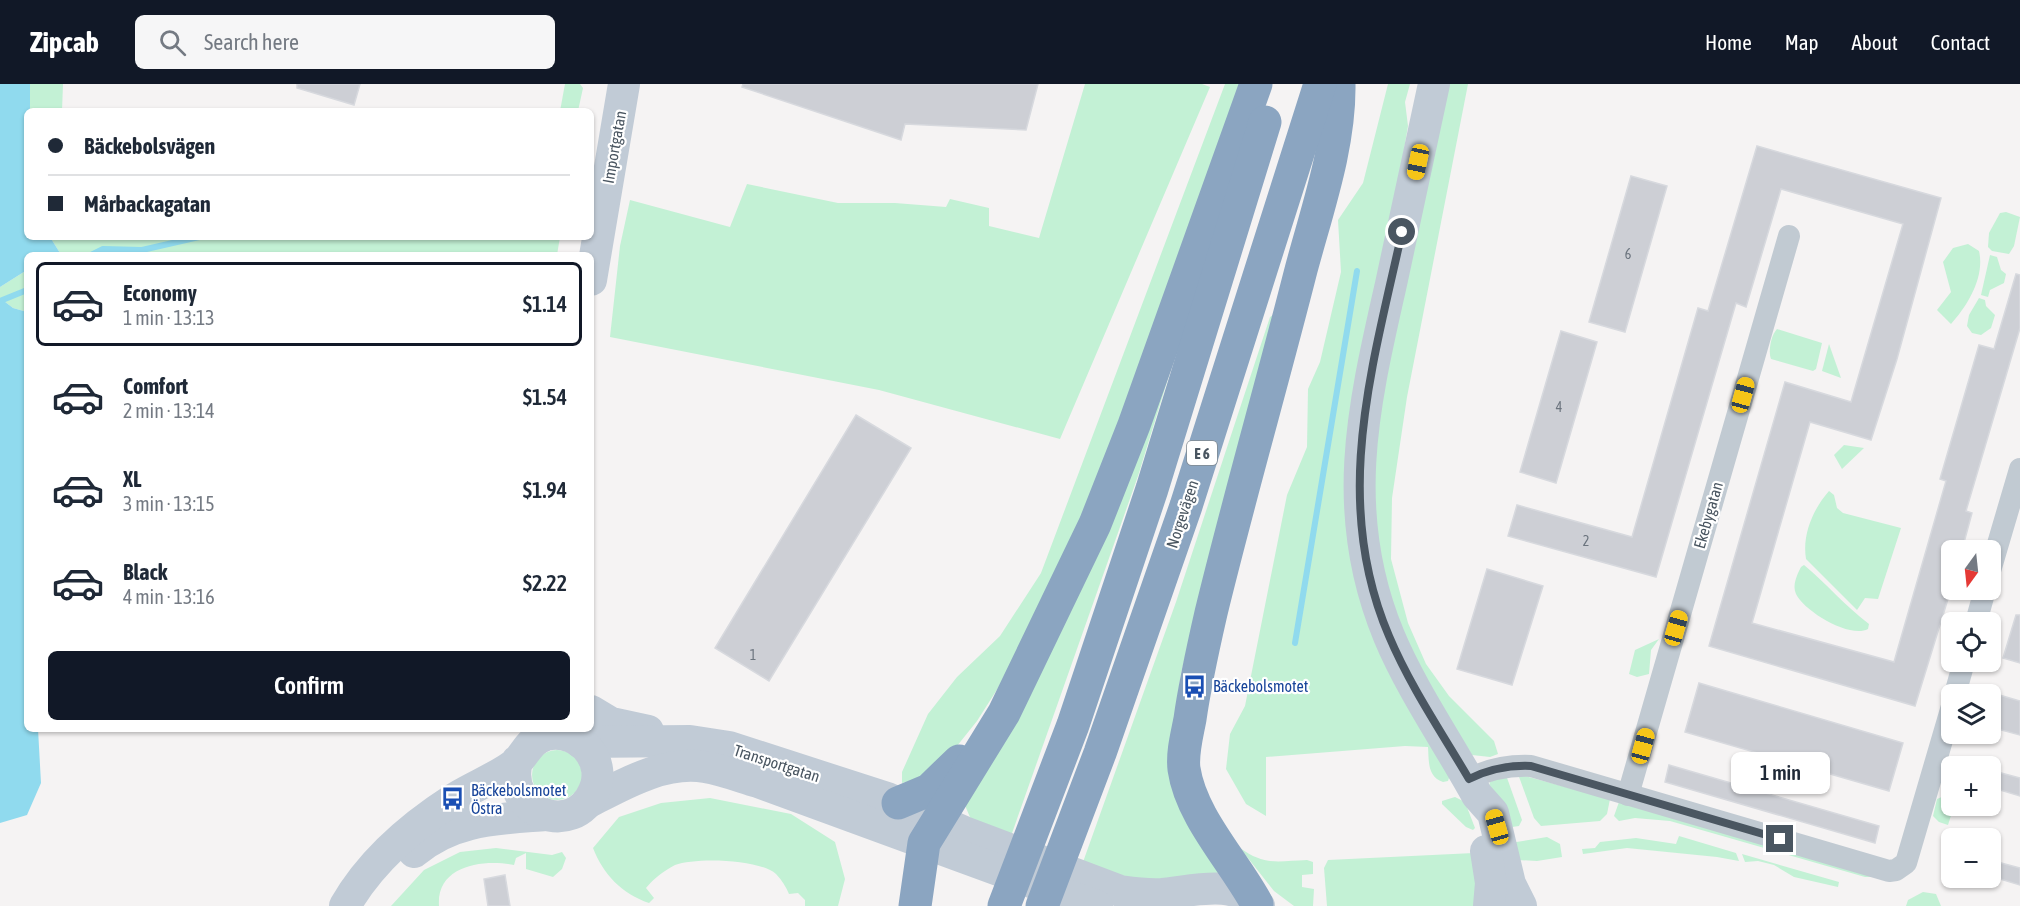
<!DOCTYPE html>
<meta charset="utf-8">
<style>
:root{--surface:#fff;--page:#f6f6f7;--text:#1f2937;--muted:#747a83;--line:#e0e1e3;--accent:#111827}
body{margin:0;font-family:"Asap Condensed",sans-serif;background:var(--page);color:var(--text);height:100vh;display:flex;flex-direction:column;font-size:22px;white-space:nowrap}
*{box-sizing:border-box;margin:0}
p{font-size:20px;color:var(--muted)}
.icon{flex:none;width:33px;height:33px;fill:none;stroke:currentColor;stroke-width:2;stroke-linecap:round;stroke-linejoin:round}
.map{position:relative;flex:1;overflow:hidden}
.sheet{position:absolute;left:24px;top:168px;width:570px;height:480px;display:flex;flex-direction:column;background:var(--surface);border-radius:9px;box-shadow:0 2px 4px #0004}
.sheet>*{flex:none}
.hud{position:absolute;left:24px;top:24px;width:570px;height:132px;border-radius:9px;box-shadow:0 2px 4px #0004;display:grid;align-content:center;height:132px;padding:0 24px;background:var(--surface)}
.needle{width:39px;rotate:195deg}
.controls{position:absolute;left:1941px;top:456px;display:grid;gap:12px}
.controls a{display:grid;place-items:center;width:60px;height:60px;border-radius:9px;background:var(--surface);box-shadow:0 2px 4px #0004;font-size:30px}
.end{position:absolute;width:27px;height:27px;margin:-14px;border:8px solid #4a5661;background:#fff;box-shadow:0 0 0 3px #fff}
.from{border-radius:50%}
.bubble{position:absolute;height:42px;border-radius:9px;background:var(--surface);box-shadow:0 2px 4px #0004;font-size:20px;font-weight:600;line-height:42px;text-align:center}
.car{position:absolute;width:18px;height:36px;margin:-18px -9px;border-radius:8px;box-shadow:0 0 4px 2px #0007;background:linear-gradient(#f5c518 24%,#345 0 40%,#f5c518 0 76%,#345 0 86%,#f5c518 0)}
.hud b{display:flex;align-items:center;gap:21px;height:57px;font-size:22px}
.hud b+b{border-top:2px solid var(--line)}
.hud i{width:15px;height:15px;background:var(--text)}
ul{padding:10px 0 0;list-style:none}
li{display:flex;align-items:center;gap:18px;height:84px;margin:0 12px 9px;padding:0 12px;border:3px solid transparent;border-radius:9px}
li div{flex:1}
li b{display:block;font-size:22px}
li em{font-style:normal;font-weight:600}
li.on{border-color:var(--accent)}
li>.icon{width:54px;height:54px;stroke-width:1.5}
.cta{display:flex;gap:12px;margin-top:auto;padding:12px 24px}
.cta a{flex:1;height:69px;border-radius:9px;background:var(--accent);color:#fff;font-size:24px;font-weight:600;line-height:69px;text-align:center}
header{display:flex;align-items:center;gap:36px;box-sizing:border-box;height:84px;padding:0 30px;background:var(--accent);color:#fff}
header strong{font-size:28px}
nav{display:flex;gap:33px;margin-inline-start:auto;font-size:21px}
.search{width:420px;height:54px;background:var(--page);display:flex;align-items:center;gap:15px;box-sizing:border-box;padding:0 21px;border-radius:9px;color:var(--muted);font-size:22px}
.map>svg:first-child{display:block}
</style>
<header>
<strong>Zipcab</strong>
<div class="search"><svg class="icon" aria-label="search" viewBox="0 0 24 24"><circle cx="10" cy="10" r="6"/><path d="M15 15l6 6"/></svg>Search here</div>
<nav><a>Home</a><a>Map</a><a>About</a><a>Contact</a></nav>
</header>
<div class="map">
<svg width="2020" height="822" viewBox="0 0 2020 822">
<rect width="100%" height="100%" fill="#f5f3f3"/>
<!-- green -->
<g fill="#c3f1d5">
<path d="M30 0H63L62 27H30Z"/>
<path d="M565 0H580L583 4 578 27H560Z"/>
<path d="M1085 0H1202L1210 3 1060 355 879 306 610 253 620 162 630 116 730 143 747 100 838 119H895L946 123 950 115 989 124V142L1039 154Z"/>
<path d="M1225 0H1247L1084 439 998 604 977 637 933 692 902 699V688L928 630 957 593 1000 552 1041 489Z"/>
<path d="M1388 0H1410L1405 18 1408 42 1346 408 1450 691 1448 697 1443 698C1427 693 1429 676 1428 663L1405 662 1266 673V732L1246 720 1226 685 1230 650 1245 622 1287 411 1307 363 1308 305 1320 278 1341 188 1338 136 1363 99Z"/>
<path d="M1449 0H1468L1407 313 1392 414 1391 475 1408 539 1426 580 1449 612 1494 657 1498 670 1490 673 1472 671C1453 639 1429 607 1413 573 1377 497 1365 408 1379 326Z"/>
<path d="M2006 128 2020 133 2014 162 2009 170 1992 167 1988 163 1989 149 2000 129Z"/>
<path d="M50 153H560L557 171H56L60 169Z"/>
<path d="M1968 160 1979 167C1985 193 1968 221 1951 240L1937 226 1951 208 1943 178 1953 164Z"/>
<path d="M1990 171 1997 173 2001 186 2006 190 2004 199 1990 206 1988 213 1981 211Z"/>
<path d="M27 186V228L13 224 0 214V203Z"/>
<path d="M1196 204 1138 392 1011 752 972 738 964 719Z"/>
<path d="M1979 214 1985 216 1986 222 1995 231 1991 244 1981 251 1972 249 1967 242 1969 231Z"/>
<path d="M1273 231 1181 589 1169 672 1225 791 1144 800 1083 778 1176 518 1270 233Z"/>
<path d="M1777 245 1822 259 1816 285 1813 287 1771 275C1768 267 1771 251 1777 245Z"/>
<path d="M1829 260 1841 294 1822 287Z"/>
<path d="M1844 361 1864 364 1842 385 1834 371Z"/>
<path d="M1829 407 1834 411 1837 424 1843 429 1901 444 1878 515 1865 514 1857 526 1806 475C1802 451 1813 425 1829 407Z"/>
<path d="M1804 481C1827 500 1845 522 1869 540L1868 545C1850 555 1804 527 1796 510 1792 501 1797 491 1801 483Z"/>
<path d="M1659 555 1651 566 1649 590 1637 593 1629 590 1635 566Z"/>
<circle cx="557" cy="691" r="25"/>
<path d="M1518 690 1610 715 1607 730 1600 737 1541 742 1534 734Z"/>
<path d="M1506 691 1522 736 1519 742 1505 744 1489 703 1490 698Z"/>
<path d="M1944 712 1951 713 1952 722H1954L1948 741 1939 738 1933 732 1937 715Z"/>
<path d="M1455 713 1465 718 1475 744 1473 746 1466 743 1442 720V717Z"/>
<path d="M710 714 791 730 835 758 845 795 838 822H805V816L798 809 789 810C786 803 782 796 776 790 759 775 696 773 675 781 664 787 654 794 646 804L654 814 649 819C622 810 603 790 593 764L619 733 661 719Z"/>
<path d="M1619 718 1875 793H1865L1670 737 1635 734 1619 737 1614 732Z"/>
<path d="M1679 752 1736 769 1739 777 1717 773 1627 764 1583 770 1582 765 1595 764 1600 758 1636 754 1676 760Z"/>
<path d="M1547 753 1560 760 1562 773 1537 777 1517 776 1510 759Z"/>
<path d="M496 764 552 771 562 768 566 774 562 785 553 793 526 785V769L516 774 514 781C484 775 436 781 439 822H391L424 786 460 768Z"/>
<path d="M1240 764C1265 782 1278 777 1307 776L1313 778V790L1302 791V803L1314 805 1313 822H1294L1274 807Z"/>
<path d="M1474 769 1478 822H1327L1324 784 1328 776Z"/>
<path d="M1742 770 1839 798 1838 803 1794 793 1774 781 1758 777 1745 778Z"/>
<path d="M1923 808 1936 810 1941 822H1906L1908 816Z"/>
</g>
<!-- water -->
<g fill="#90daee">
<path d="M0 0H30V27H27V153H50L60 169 27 171V186L0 203Z"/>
<path d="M0 214 13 224 27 228V645H38L41 699 27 731 0 739Z"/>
</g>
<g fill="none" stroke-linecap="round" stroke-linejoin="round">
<!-- stream -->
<g stroke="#90daee" stroke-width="6">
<path d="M91 171 103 165 142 166 199 153"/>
<path d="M0 217 27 206"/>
<path d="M1295 559 1357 187"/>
</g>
</g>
<!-- building -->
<g fill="#cdcfd5" stroke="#d7d9de" stroke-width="1.5">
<path d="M297 0H360L354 21 297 4Z"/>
<path d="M743 0H1038L1026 46 905 40 901 56 742 3Z"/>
<path d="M1757 62 1941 114 1897 275 1871 356 1810 338 1752 539 1894 578 1946 397 1940 395 1979 261 1994 265 2016 190 2020 191V244L1966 427 1972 429 1962 466H1952V502L1915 622 1709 562 1785 298 1851 318 1903 140 1781 105 1746 223 1736 219 1656 493 1508 452 1517 421 1632 453 1698 224 1708 227Z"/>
<path d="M1631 92 1667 102 1625 248 1589 238Z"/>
<path d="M1561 247 1597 258 1556 399 1520 388Z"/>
<path d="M856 331 911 364 769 597 715 564Z"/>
<path d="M1487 485 1543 502 1512 601 1457 585Z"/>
<path d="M2016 531H2020V579L2003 574Z"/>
<path d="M1699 599 1903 659 1889 707 1685 648Z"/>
<path d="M1996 610 2020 617V651L1990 643V628Z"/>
<path d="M1669 681 1879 742 1875 759 1665 698Z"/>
<path d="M1990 686 2020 694V712L1990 703Z"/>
<path d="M1990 776 2020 784V801L1990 792Z"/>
<path d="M505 791 510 822H488L484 795Z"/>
</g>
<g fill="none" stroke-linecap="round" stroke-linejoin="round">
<!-- street -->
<g stroke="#c1cad2" stroke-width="22">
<path d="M1990 487 2020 385"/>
<path d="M1976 538 1985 506"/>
<path d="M1955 610 1964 578"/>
<path d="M1469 695C1489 685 1508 681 1531 682L1889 787 1896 786 1906 779 1952 622"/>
<path d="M1628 711 1789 152"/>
</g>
<!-- secondary -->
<g stroke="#c1cbd6" stroke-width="32">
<path d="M1434 0C1420 67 1405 133 1391 200 1363 323 1338 429 1389 552 1411 605 1449 660 1477 711L1493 729 1510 800 1521 822"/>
<path d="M591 196 624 0"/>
<path d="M591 627 611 639 648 647"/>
<path d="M580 658 690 657 729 663 887 714 964 748 1120 807C1134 809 1147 811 1162 810 1195 807 1233 794 1259 822"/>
<path d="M587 719C622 701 664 676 705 683 723 686 741 693 758 698L1097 822"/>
<path d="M1486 767 1491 799 1489 822"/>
<path d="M414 768C453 735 497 735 546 731"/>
<path d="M345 822C370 778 412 742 454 715 470 704 505 690 517 678 527 667 530 656 546 651 563 647 581 654 590 668 598 679 600 694 594 707 574 755 503 729 517 677"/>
</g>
<!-- highway -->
<g stroke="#8ba5c1" stroke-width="33">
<path d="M898 719 929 706 959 677"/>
<path d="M1257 820C1234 777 1191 733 1184 685 1182 669 1187 651 1190 635 1195 599 1203 564 1211 529 1239 414 1272 300 1301 186 1317 126 1340 62 1339 0"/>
<path d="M915 822 924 759 1004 629 1095 440 1134 341 1256 0"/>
<path d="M1004 822 1073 641 1152 405 1265 38"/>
<path d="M1042 822 1100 669 1186 422 1320 0"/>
</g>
</g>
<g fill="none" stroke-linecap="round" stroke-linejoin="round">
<!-- route -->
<path stroke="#4a5661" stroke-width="8" d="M1402 148C1372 284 1331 417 1389 552 1410 602 1442 649 1469 695 1489 685 1508 681 1531 682L1780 755"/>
</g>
<!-- icons -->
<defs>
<symbol id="bus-bare" viewBox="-9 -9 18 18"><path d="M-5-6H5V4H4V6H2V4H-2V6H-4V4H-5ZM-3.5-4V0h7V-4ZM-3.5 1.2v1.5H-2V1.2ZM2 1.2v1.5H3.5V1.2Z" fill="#1a4fb4" stroke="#fff" stroke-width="2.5" paint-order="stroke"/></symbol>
</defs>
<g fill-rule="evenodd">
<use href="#bus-bare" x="1178" y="586" width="33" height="33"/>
<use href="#bus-bare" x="436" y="698" width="33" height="33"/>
</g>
<g text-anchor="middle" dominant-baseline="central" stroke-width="4.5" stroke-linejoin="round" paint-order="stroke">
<!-- number labels -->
<g font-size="14" fill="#6b747e">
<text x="1628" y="170">6</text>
<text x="1559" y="323">4</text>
<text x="1586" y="457">2</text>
<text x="753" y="571">1</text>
</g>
<!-- shield labels -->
<rect fill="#fff" stroke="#808990" stroke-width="1.5" x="1187" y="357" width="30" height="24" rx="4.5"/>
<g font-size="15" font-weight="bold" fill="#4a5661">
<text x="1202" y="369">E 6</text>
</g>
<!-- street labels -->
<g font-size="16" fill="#4a5661" stroke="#fff">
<text transform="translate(614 63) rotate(-80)">Importgatan</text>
<text transform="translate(1182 430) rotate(-72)">Norgevägen</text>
<text transform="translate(1708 431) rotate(-74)">Ekebygatan</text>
<text transform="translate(777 679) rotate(18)">Transportgatan</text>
</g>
<!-- transit labels -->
<g font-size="16" fill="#164399" stroke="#fff" text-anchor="start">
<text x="1213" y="602">Bäckebolsmotet</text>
<text x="471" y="706">Bäckebolsmotet<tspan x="471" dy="18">Östra</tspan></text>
</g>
</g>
</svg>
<div class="controls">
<a><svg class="needle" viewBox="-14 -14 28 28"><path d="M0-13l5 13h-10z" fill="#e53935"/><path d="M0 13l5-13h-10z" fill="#747a83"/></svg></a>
<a><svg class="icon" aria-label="locate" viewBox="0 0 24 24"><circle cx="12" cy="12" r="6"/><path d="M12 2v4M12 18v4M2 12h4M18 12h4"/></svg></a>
<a><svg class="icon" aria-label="layers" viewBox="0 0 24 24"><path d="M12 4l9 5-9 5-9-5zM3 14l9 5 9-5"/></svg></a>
<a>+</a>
<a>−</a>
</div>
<i class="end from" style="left:1402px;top:148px"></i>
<i class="end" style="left:1780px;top:755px"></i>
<div class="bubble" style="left:1731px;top:668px;width:99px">1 min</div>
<i class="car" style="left:1418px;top:78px;rotate:192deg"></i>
<i class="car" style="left:1743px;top:311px;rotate:15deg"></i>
<i class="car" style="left:1676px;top:544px;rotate:16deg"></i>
<i class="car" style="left:1643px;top:662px;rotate:15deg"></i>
<i class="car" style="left:1497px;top:743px;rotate:344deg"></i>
<div class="hud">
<b><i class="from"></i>Bäckebolsvägen</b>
<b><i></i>Mårbackagatan</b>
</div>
<section class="sheet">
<ul>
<li class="on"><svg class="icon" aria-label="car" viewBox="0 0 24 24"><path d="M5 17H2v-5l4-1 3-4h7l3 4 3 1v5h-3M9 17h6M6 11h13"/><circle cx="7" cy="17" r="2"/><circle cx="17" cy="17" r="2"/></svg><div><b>Economy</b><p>1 min · 13:13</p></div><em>$1.14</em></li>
<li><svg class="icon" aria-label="car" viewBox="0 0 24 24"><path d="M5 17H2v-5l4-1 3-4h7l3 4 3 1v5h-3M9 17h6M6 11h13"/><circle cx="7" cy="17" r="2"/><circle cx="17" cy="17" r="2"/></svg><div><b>Comfort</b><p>2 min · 13:14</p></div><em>$1.54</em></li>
<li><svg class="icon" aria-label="car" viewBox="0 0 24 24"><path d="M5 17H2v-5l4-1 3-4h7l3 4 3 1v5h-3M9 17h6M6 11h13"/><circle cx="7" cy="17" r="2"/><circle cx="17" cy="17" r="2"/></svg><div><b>XL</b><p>3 min · 13:15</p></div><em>$1.94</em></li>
<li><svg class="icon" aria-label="car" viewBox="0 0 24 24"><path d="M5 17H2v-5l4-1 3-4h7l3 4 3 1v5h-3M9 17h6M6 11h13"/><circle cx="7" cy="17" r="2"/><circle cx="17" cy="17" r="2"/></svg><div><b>Black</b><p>4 min · 13:16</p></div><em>$2.22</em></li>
</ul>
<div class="cta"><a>Confirm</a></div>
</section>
</div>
